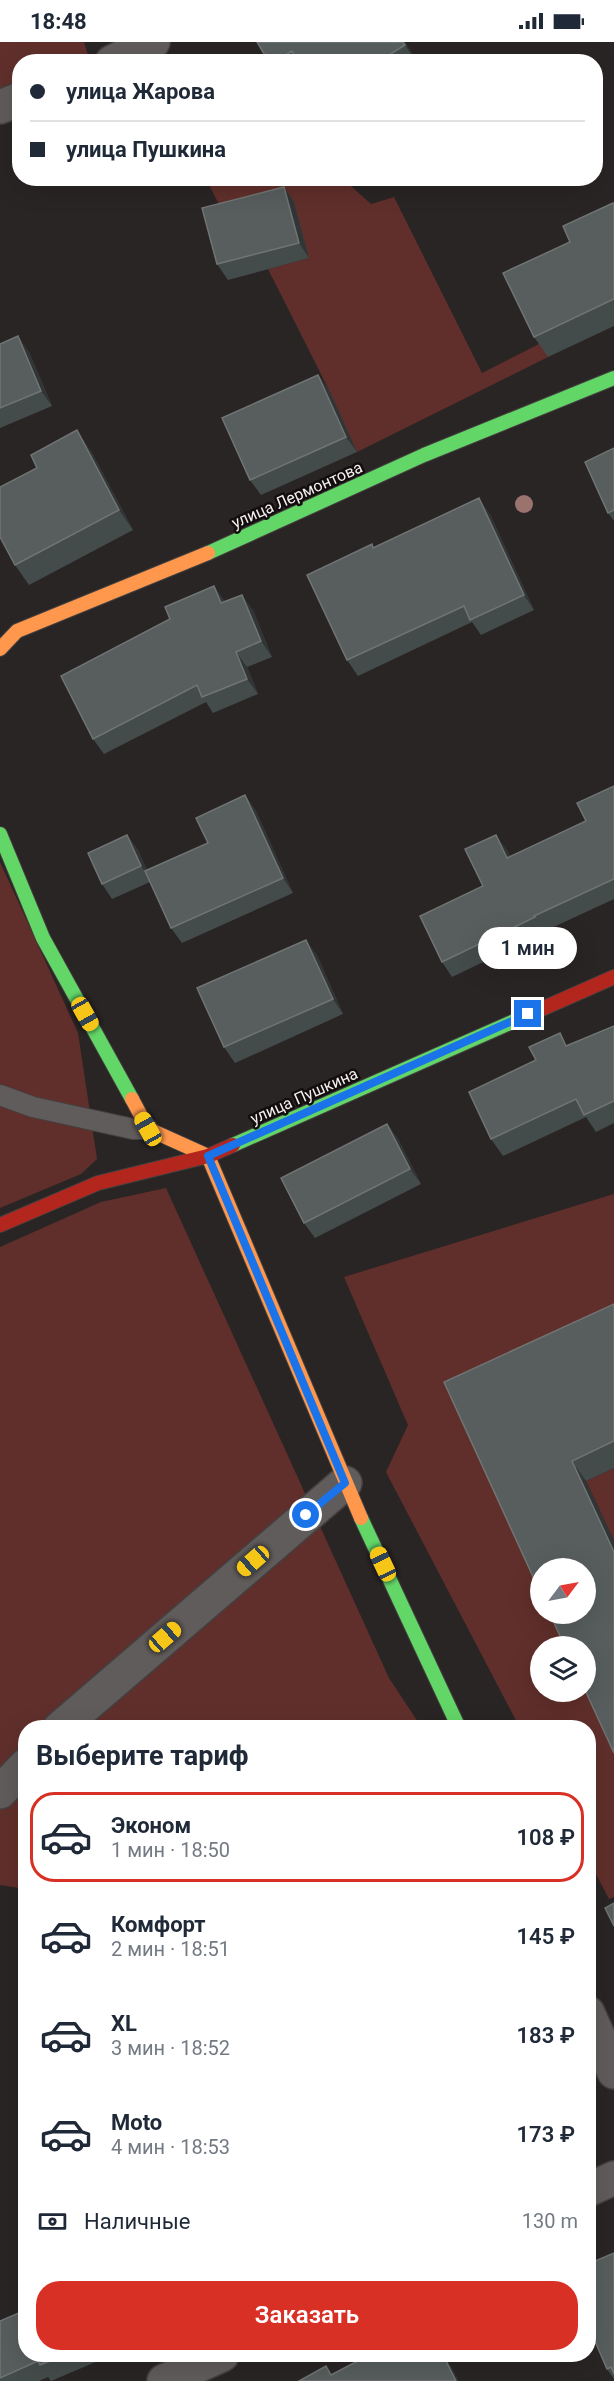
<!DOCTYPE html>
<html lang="ru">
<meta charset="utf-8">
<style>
:root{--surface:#fff;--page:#f6f6f7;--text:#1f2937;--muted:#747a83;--line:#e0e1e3;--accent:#d93025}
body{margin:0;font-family:Roboto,sans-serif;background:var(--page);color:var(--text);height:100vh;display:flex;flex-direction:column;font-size:22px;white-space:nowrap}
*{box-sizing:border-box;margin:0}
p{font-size:20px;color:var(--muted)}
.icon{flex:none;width:33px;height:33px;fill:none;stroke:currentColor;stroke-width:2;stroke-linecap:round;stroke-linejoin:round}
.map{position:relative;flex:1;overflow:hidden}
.details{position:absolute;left:18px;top:1678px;width:578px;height:642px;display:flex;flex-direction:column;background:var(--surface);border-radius:24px;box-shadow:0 6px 24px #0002}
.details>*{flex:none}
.hud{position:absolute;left:12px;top:12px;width:591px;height:132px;border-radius:24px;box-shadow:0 6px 24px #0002;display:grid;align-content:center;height:132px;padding:0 18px;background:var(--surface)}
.needle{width:39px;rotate:58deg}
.tools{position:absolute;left:530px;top:1516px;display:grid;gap:12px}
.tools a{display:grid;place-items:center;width:66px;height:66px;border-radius:50%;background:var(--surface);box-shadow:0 6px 24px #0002;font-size:30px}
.end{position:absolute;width:27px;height:27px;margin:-14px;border:8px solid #1a73e8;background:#fff;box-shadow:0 0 0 3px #fff}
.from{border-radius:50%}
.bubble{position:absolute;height:42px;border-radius:21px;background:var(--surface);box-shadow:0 6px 24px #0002;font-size:20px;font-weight:600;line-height:42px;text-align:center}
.car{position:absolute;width:18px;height:36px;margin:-18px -9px;border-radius:8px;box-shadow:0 0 4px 2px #0007;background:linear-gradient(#f5c518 24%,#345 0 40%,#f5c518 0 76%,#345 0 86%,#f5c518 0)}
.hud b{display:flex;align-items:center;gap:21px;height:57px;font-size:22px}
.hud b+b{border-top:2px solid var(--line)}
.hud i{width:15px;height:15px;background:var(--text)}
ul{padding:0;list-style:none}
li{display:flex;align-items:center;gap:18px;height:90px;margin:0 12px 9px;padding:0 6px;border:3px solid transparent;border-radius:24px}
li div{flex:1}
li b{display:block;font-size:22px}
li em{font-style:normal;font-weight:600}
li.selected{border-color:var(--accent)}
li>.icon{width:54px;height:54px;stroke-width:1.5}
h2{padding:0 18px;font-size:27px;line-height:72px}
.pay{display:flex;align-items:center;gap:15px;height:66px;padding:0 18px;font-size:22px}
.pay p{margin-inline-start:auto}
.cta{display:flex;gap:12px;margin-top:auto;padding:12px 18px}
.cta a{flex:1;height:69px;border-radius:24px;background:var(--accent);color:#fff;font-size:24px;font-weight:600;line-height:69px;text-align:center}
.status{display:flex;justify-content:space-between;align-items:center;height:42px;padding:0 30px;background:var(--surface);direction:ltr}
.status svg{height:16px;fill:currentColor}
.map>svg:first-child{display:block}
</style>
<div class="status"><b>18:48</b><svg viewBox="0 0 49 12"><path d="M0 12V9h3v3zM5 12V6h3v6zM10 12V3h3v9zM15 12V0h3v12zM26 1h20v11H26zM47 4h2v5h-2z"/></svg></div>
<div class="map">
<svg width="614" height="2339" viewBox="0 0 614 2339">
<rect width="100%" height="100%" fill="#2a2525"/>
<!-- green -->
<g fill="#602f2b">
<path d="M0 0H84L88 13 71 19 20 20 19 39 0 47Z"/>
<path d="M206 137H343L371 162 394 155 482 331 541 301 548 315 357 410 329 348 268 227 309 216 227 178Z"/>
<path d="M0 820 78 991 97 1117 81 1132 0 1166Z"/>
<path d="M166 1146 389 1636 422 1686H26V1837L19 1846 0 1843V1205L101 1160Z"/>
<path d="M614 1152V1288L458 1361 540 1536V1572H557L572 1605H540V1650H585V1632L614 1694V1855L609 1857 588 1817V1686H520L386 1430 408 1383 344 1235Z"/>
<path d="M614 1426V1499L586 1439Z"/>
</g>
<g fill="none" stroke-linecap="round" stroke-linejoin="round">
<defs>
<path id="lane" d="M0 1053 33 1065 133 1087H148"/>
<g id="street">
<path d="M112 20 153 0"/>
<path d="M0 65 20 57"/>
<path d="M60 1686 345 1441"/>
<path d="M0 1750 26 1723"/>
<path d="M588 1971 614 2030"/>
<path d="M588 2148 614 2136"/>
<path d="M164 2339 222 2313"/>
</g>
<g id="fast">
<path d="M208 511 424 413 614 336"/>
<path d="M0 792 43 896 132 1057"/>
<path d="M233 1103 528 973"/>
<path d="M361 1476 459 1686"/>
</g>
<g id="slow">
<path d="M0 607 17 589 208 511"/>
<path d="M132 1057 148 1087 208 1114 361 1476"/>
</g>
<g id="jam">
<path d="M528 973 614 935"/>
<path d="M0 1183 98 1141 208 1114 233 1103"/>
</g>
</defs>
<!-- lane casing -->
<use href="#lane" stroke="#444040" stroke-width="22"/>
<!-- street casing -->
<use href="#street" stroke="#444040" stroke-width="36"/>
<!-- fast casing -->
<use href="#fast" stroke="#444040" stroke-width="16"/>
<!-- slow casing -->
<use href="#slow" stroke="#444040" stroke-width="16"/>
<!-- jam casing -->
<use href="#jam" stroke="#444040" stroke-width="16"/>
<!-- lane -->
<use href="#lane" stroke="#605c5b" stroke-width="20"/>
<!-- street -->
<use href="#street" stroke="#605c5b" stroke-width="33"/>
<!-- fast -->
<use href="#fast" stroke="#63d668" stroke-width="14"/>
<!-- slow -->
<use href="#slow" stroke="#ff974d" stroke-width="14"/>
<!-- jam -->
<use href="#jam" stroke="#b3261e" stroke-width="14"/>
</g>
<!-- trees -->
<circle fill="#9b736e" cx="524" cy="462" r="9"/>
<!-- wall -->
<g fill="#444c4b">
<path d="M257 0H405L417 20H269Z"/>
<path d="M284 145 294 160 309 216 228 238 217 222Z"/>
<path d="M614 162V284L548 315 534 295 570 200Z"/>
<path d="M0 302 29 310 52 364 0 386Z"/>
<path d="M318 333 329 348 357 410 261 453 250 438Z"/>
<path d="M614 406V479L608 471Z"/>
<path d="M91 409 133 488 29 543 15 523Z"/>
<path d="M490 472 534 568 481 593 472 580 358 634 347 618 374 506Z"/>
<path d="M225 560 253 568 272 615 247 625 258 652 213 671 206 660 104 712 93 697Z"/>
<path d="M614 744V857L545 889 546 890 452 935 442 920 483 844 507 808 510 814 586 779Z"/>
<path d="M245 753 256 769 293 851 182 901 171 886 150 840 112 857 102 842 127 793 138 808 147 828 208 801Z"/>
<path d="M317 913 343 972 235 1021 224 1005Z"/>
<path d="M614 984V1081L596 1090 586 1075 503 1114 491 1097 568 1003Z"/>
<path d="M387 1082 398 1097 421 1142 315 1196 304 1181Z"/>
<path d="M614 1262V1426L586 1439 444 1340Z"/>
<path d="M614 2211V2337L607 2327Z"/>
<path d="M0 2279 26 2313H112L51 2339 48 2335 39 2339H0Z"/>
</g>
<!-- shaded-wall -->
<g fill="#313535">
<path d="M403 0H405L417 20H416Z"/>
<path d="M284 145 294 160 309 216 299 201Z"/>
<path d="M18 294 29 310 52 364 41 349Z"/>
<path d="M318 333 329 348 357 410 346 395Z"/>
<path d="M77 388 91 409 133 488 119 468Z"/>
<path d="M479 456 490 472 534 568 524 553Z"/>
<path d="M214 544 225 559 232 577 221 561Z"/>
<path d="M242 553 253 568 272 615 261 599Z"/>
<path d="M236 610 247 625 258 652 247 637Z"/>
<path d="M245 753 256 769 293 851 283 836Z"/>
<path d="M127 793 138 808 152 839 141 824Z"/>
<path d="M496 793 507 808 518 831 507 816Z"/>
<path d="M306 898 317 913 343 972 333 957Z"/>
<path d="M387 1082 398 1097 421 1142 410 1127Z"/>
<path d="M572 1419 586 1439 614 1499V1510Z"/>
<path d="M443 2313H445L459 2339H456Z"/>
</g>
<!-- building -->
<g fill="#575e5d" stroke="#707574" stroke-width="1.5">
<path d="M257 0H403L405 3 378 20H343L339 14 331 20H298L292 9 273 20H269Z"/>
<path d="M284 145 299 201 217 222 202 166Z"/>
<path d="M613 161 614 163V257L534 295 503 231 570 200 563 184Z"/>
<path d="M18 294 41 349 0 366V302Z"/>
<path d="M318 333 346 395 250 438 222 376Z"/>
<path d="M77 388 119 468 15 523 0 495V445L37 426 31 413Z"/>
<path d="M614 406V468L608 471 585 420Z"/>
<path d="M479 456 524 553 470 578 464 564 347 618 307 533 372 502 373 506Z"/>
<path d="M214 544 221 561 242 553 261 599 236 610 247 637 202 655 197 643 93 697 61 634 170 577 165 565Z"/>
<path d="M614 744V837L534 874 535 875 442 920 420 874 483 844 465 807 496 793 507 816 586 779 577 761Z"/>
<path d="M245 753 283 836 171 886 145 829 208 801 196 776Z"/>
<path d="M127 793 141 824 102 842 88 811Z"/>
<path d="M306 898 333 957 224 1005 197 946Z"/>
<path d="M614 984V1059L584 1073 576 1057 491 1097 469 1050 536 1018 529 1005 560 991 566 1004Z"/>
<path d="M387 1082 410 1127 304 1181 281 1136Z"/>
<path d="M614 1262V1399L572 1419 614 1510V1711L585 1648V1605H565L550 1572H585V1527H540V1550L444 1340Z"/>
<path d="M614 1861V1884L605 1866Z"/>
<path d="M26 1878V1894L19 1881Z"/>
<path d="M614 2211V2332L611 2325 607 2327 588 2283V2222Z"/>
<path d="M26 2268V2313H65L40 2323 38 2319 0 2336V2279Z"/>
<path d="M369 2313H443L456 2339H299L326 2324 331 2333Z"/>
</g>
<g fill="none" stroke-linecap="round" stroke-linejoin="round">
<!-- route -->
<path stroke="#1a73e8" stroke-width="8" d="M306 1473 345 1441 208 1114 528 972"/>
</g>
<g text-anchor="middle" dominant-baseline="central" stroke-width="5" stroke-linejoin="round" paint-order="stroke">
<!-- street labels -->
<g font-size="16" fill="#f7f0f0" stroke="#120e0e">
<text transform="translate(297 453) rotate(-24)">улица Лермонтова</text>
<text transform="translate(304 1054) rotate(-24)">улица Пушкина</text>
</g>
</g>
</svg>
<div class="tools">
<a><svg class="needle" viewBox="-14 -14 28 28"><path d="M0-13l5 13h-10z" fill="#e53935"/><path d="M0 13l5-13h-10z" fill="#747a83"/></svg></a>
<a><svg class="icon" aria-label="layers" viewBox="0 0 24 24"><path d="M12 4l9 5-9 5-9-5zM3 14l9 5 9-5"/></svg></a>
</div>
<i class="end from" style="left:306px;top:1473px"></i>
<i class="end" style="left:528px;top:972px"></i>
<div class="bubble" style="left:478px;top:885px;width:99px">1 мин</div>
<i class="car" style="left:85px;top:972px;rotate:151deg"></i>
<i class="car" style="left:148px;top:1087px;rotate:331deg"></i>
<i class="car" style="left:253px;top:1519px;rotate:229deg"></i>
<i class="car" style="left:383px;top:1522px;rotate:335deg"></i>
<i class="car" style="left:165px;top:1595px;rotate:49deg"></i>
<div class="hud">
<b><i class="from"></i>улица Жарова</b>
<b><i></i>улица Пушкина</b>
</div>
<section class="details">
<h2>Выберите тариф</h2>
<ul>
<li class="selected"><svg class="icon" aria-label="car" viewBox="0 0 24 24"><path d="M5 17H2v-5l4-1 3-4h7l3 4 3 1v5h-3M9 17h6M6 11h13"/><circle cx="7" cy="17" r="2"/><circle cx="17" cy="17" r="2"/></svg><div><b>Эконом</b><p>1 мин · 18:50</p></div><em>108 ₽</em></li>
<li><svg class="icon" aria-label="car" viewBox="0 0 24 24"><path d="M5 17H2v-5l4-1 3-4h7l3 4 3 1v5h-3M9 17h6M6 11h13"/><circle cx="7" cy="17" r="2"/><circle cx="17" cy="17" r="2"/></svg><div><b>Комфорт</b><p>2 мин · 18:51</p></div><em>145 ₽</em></li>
<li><svg class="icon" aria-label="car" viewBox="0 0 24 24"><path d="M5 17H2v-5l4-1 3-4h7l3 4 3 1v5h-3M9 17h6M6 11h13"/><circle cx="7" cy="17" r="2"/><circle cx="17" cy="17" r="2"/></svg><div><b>XL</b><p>3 мин · 18:52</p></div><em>183 ₽</em></li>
<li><svg class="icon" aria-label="car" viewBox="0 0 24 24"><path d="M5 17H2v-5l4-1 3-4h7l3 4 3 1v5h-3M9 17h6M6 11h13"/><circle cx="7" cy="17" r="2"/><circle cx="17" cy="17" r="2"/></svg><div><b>Moto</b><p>4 мин · 18:53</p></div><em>173 ₽</em></li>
</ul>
<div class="pay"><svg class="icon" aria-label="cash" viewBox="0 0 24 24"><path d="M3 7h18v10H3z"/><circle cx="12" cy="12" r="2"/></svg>Наличные<p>130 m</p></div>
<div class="cta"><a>Заказать</a></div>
</section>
</div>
